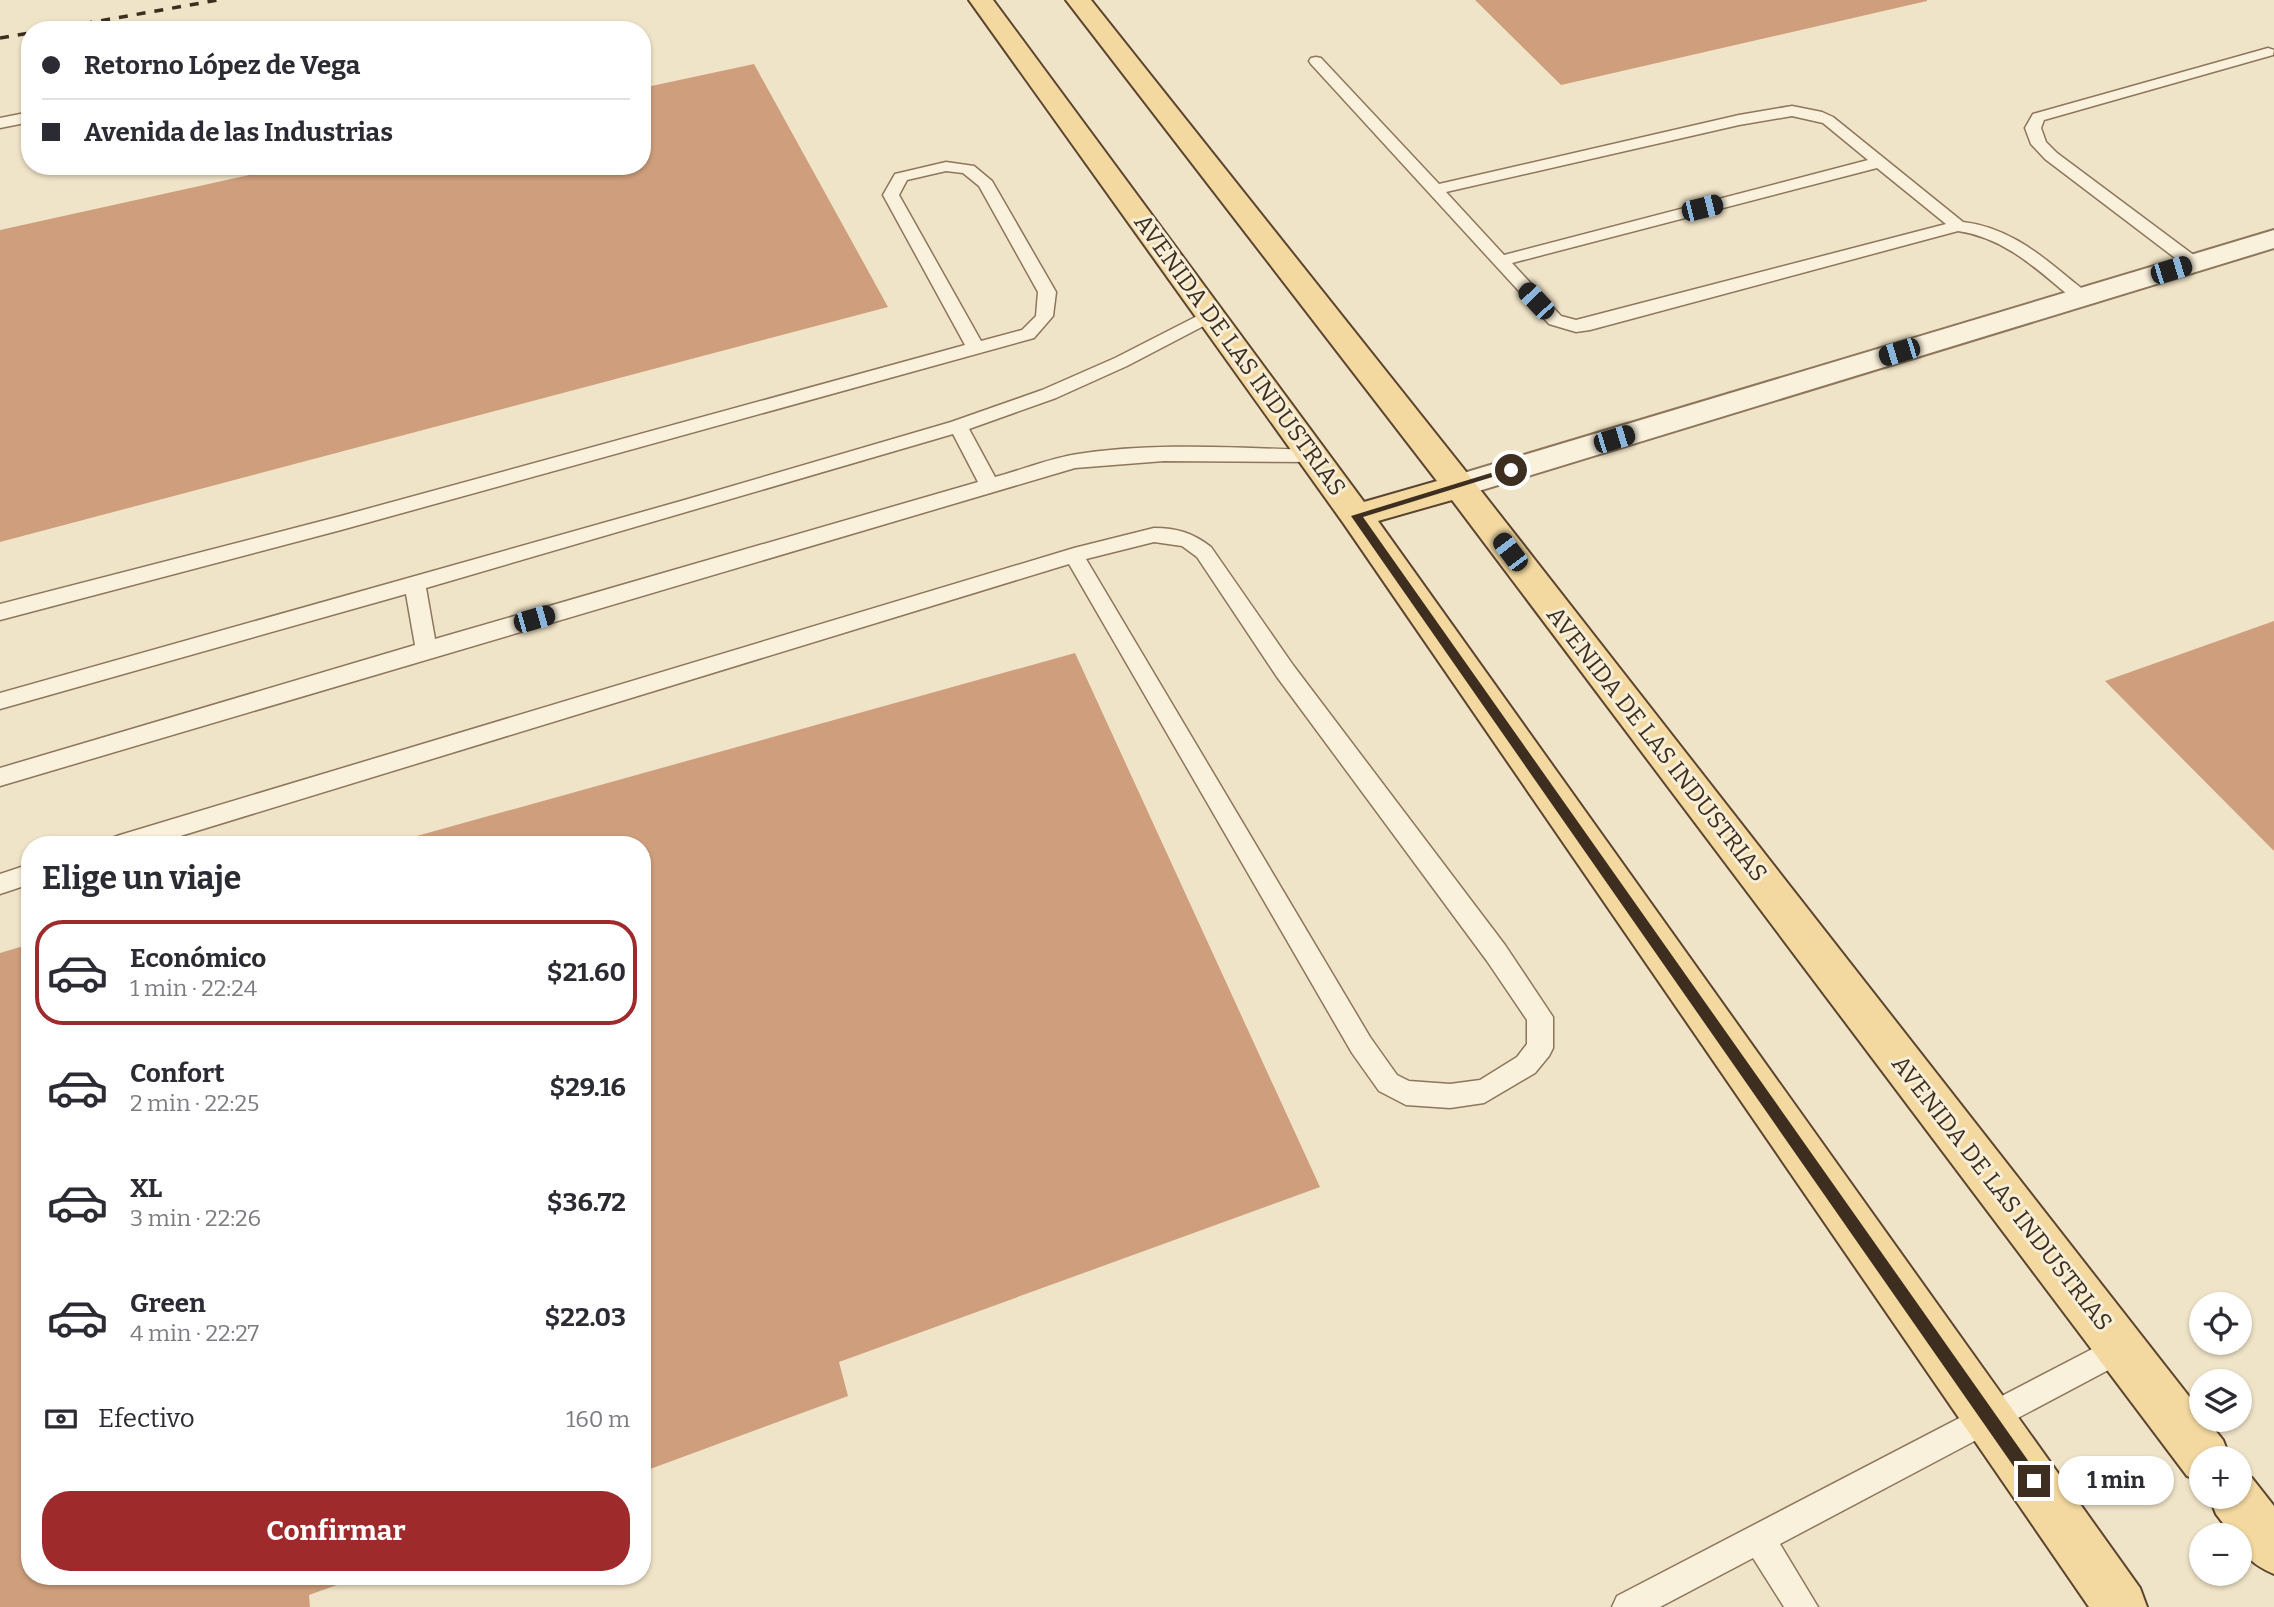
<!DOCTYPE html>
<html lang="es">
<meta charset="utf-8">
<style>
:root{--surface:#fff;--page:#f7f7f7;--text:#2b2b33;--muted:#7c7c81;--line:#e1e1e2;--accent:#9e2a2b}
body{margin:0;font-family:Bitter,serif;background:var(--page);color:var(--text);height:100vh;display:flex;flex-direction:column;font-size:26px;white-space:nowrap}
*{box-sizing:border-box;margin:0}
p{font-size:23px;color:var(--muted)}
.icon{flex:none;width:38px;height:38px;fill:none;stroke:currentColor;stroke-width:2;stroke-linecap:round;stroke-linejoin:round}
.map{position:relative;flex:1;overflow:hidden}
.details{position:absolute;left:21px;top:836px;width:630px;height:749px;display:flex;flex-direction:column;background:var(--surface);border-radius:28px;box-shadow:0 2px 5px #0004}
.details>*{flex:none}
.top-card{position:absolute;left:21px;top:21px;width:630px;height:154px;border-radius:28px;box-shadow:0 2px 5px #0004;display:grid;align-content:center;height:154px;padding:0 21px;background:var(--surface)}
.fabs{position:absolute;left:2189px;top:1292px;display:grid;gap:14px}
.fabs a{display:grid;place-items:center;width:63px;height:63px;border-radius:50%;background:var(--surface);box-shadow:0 2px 5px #0004;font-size:35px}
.end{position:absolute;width:32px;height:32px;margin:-16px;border:9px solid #3d2e20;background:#fff;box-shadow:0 0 0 4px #fff}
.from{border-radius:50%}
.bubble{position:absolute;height:49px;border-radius:24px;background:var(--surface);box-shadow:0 2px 5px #0004;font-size:23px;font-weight:700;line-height:49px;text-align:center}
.car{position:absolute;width:21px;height:42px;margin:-21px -10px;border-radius:9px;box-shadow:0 0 5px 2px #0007;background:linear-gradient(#222 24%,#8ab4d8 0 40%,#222 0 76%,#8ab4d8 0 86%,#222 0)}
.top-card b{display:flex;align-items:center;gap:24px;height:66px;font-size:26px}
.top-card b+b{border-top:2px solid var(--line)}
.top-card i{width:18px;height:18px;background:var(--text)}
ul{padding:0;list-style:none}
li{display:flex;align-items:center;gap:21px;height:105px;margin:0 14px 10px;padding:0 7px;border:4px solid transparent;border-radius:28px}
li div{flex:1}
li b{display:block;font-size:26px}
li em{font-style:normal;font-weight:700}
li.current{border-color:var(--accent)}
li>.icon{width:63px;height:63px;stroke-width:1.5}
h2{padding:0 21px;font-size:32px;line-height:84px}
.pay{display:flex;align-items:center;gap:18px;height:77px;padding:0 21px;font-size:26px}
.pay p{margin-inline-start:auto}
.primary-button{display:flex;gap:14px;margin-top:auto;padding:14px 21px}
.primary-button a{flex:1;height:80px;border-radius:28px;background:var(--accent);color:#fff;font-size:28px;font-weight:700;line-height:80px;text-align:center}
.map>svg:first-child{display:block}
</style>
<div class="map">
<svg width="2274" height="1607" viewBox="0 0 2274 1607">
<rect width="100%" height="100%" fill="#f0e4c8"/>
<!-- building -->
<g fill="#cf9f7d">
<path d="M1475 0H1927V1L1561 85Z"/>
<path d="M754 64 888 307 0 542V230L290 166H642V88Z"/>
<path d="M2274 621V851L2105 681Z"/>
<path d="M1075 653 1320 1187 839 1362 848 1396 642 1472V845L388 844Z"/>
<path d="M30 944V1577H359L309 1595 310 1607H0V953Z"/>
</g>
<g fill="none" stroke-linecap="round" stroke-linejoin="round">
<defs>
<g id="lane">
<path d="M2268 48 2274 50 2273 55 2044 120 2041 128 2046 142 2057 153 2199 259 2202 263 2199 267H2187L2045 159 2031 144 2025 128 2033 114Z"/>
<path d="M1316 57 1321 58 1439 184 1739 115 1792 106 1822 112 1833 117 1963 222C2004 227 2034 249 2065 275 2073 282 2083 288 2090 297L2087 301H2075C2039 271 2006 238 1958 231L1590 330 1576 332 1549 324 1311 64 1309 61 1311 58ZM1792 116 1823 123 1868 160 1504 255 1446 192 1739 125ZM1877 168 1946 224 1576 320 1561 316 1512 263Z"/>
<path d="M30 112V122L0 128V118Z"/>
<path d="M946 162 974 166 992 181 1056 292 1053 316 1034 338 341 530 0 620V604L341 516 965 345 883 195 895 174ZM946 171 963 173 979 186 1038 292 1036 316 1022 330 981 341 899 195 907 180Z"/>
<path d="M1211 309 1220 315 1217 319 1127 366 1056 398 969 429 995 477C1022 470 1050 458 1078 454 1156 442 1236 448 1314 450L1321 452 1324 457 1321 462 1164 461 1075 468 0 786V768L415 645 406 594 0 709V693L681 501 951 422 1042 390 1115 358ZM953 434 978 482 435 639 426 588Z"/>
<path d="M1154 528C1177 528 1193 533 1211 547L1293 665 1505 945 1553 1017V1048L1549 1056 1535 1073 1484 1103 1450 1108 1406 1105 1379 1091 1352 1053 1069 564 151 845H108L112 838 120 835 1074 548ZM1154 542 1182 546 1197 557 1277 677 1487 961 1527 1020V1044L1517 1057 1480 1080 1450 1084 1409 1081 1397 1075 1370 1037 1086 559Z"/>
<path d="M30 864V884L0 894V874Z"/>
<path d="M2121 1334 2131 1338 2135 1348 2131 1358 1780 1544 1818 1607H1784L1753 1558 1660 1607H1612L1617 1596Z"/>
</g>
<path id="street" d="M2274 230V248L1459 497 1447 494 1443 486 1447 478Z"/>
<g id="primary">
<path d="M969 0H993L1364 502 1437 481 1066 0H1091L1471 478 2202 1413V1419H2206L2223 1440 2230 1458H2202V1482L2187 1476 1452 500 1378 521 2140 1588 2147 1607H2089L1344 524Z"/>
<path d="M2240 1473 2252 1478 2274 1506V1574C2256 1566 2240 1556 2240 1535H2232L2216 1514 2209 1496H2240Z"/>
</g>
</defs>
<!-- lane casing -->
<use href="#lane" stroke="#8d765c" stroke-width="3"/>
<!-- street casing -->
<use href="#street" stroke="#8d765c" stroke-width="4"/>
<!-- primary casing -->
<use href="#primary" stroke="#5b4430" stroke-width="4"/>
<!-- lane -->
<use href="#lane" fill="#faf1dc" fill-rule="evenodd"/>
<!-- street -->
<use href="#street" fill="#faf1dc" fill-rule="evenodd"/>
<!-- primary -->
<use href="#primary" fill="#f3d9a0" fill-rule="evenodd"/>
<!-- rail -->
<g stroke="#3d2e20" stroke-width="3.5" stroke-dasharray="9 9" stroke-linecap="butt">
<path d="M48 30 218 0"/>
<path d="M0 38 30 33"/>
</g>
</g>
<!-- route -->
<path fill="#3d2e20" d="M1507 468 1515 470 1363 517 2039 1476 2041 1481 2039 1487 2034 1489 2028 1487 1351 516Z"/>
<g text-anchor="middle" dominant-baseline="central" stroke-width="6" stroke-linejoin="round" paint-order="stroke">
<!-- street labels -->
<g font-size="24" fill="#3d2e20" stroke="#f7eed8">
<text transform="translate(1240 355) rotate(54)">AVENIDA DE LAS INDUSTRIAS</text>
<text transform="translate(1657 744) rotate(52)">AVENIDA DE LAS INDUSTRIAS</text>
<text transform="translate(2002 1193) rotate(52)">AVENIDA DE LAS INDUSTRIAS</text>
</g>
</g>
</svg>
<div class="fabs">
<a><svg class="icon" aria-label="locate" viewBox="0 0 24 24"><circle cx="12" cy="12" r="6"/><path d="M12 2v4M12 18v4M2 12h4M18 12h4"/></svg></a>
<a><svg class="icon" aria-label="layers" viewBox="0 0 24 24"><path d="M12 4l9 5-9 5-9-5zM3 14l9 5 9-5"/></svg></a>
<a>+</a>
<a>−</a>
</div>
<i class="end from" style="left:1511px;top:470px"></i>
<i class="end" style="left:2034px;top:1481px"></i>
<div class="bubble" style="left:2058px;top:1456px;width:116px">1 min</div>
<i class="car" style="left:1702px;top:208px;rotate:76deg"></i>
<i class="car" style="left:2171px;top:270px;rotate:73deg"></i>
<i class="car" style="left:1536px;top:301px;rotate:317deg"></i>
<i class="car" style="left:1899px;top:352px;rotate:253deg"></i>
<i class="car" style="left:1614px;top:439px;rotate:73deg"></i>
<i class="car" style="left:1510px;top:552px;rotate:323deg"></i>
<i class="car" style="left:534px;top:619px;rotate:74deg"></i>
<div class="top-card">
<b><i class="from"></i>Retorno López de Vega</b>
<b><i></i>Avenida de las Industrias</b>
</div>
<section class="details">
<h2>Elige un viaje</h2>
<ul>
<li class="current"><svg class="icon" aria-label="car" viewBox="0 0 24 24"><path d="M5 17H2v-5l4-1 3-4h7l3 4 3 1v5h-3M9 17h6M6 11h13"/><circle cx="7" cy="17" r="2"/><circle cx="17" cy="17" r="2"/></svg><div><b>Económico</b><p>1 min · 22:24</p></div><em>$21.60</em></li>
<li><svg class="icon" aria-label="car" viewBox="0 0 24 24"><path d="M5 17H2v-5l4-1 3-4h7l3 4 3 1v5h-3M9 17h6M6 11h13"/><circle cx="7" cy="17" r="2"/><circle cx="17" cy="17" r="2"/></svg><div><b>Confort</b><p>2 min · 22:25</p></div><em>$29.16</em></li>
<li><svg class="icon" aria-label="car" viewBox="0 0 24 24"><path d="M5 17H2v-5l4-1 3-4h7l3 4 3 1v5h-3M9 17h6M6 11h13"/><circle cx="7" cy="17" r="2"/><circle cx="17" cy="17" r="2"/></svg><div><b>XL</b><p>3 min · 22:26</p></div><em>$36.72</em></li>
<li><svg class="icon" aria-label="car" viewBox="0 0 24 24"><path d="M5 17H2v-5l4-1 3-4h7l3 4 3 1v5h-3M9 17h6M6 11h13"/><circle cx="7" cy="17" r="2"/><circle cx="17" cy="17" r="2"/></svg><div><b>Green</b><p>4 min · 22:27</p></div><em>$22.03</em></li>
</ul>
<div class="pay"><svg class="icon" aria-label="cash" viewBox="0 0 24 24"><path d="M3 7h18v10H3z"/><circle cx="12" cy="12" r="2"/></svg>Efectivo<p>160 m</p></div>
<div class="primary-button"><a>Confirmar</a></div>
</section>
</div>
